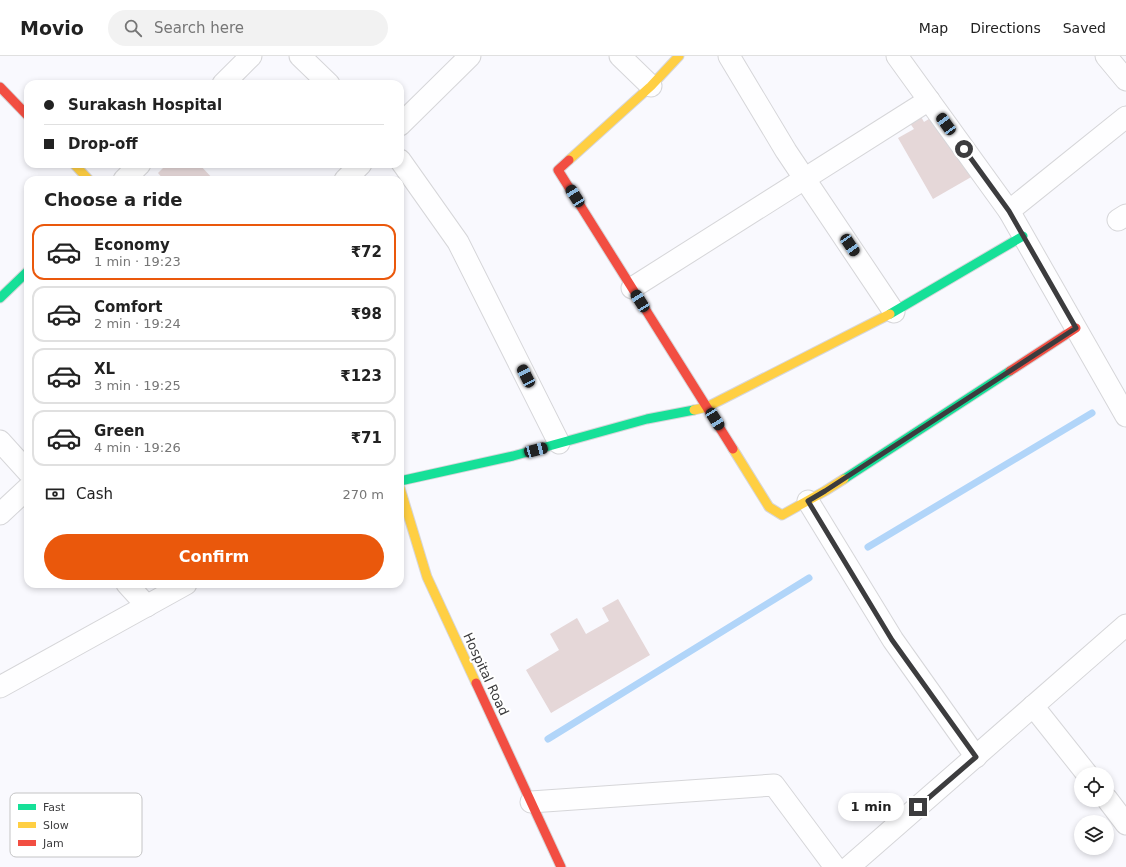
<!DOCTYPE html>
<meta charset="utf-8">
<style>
:root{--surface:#fff;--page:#f2f2f2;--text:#222;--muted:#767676;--line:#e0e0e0;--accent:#ea580c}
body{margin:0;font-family:"DejaVu Sans",sans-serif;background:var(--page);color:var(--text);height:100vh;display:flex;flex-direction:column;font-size:15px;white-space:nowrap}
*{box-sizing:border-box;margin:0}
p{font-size:13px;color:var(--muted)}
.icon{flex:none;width:22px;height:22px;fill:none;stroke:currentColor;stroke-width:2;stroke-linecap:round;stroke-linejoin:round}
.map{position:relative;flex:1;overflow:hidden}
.side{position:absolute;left:24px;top:120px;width:380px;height:412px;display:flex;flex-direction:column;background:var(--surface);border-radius:12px;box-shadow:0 2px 6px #0003}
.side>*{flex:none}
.hud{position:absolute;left:24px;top:24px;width:380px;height:88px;border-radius:12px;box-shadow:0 2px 6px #0003;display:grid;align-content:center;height:88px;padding:0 20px;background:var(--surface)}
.fabs{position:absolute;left:1074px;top:711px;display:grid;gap:8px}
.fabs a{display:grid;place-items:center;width:40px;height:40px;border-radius:50%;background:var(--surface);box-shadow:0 2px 6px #0003;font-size:20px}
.end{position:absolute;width:18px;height:18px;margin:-9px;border:5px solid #3c3c3e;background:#fff;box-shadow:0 0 0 2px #fff}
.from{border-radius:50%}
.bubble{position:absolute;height:28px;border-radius:14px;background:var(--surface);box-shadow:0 2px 6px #0003;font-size:13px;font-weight:800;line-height:28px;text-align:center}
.car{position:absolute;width:12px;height:24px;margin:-12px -6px;border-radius:5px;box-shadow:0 0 3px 1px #0007;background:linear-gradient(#222 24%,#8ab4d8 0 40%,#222 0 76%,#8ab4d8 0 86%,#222 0)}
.hud b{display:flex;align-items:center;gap:14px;height:38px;font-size:15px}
.hud b+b{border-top:1px solid var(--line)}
.hud i{width:10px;height:10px;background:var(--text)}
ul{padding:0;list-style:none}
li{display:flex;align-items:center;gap:12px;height:56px;margin:0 8px 6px;padding:0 12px;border:2px solid var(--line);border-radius:12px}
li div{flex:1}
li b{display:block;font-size:15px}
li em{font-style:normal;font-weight:800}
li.on{border-color:var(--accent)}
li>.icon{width:36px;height:36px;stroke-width:1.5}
h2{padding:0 20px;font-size:18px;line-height:48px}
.pay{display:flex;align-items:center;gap:10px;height:44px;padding:0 20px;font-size:15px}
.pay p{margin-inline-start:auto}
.button{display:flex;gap:8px;margin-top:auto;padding:8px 20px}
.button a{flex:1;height:46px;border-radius:24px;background:var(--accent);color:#fff;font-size:16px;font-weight:800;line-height:46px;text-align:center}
header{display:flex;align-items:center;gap:24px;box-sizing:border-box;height:56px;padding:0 20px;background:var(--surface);border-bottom:1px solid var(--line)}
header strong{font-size:19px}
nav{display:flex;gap:22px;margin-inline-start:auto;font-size:14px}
.search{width:280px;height:36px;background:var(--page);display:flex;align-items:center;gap:10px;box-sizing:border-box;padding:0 14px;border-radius:22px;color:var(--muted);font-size:15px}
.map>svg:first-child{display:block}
</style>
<header>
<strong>Movio</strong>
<div class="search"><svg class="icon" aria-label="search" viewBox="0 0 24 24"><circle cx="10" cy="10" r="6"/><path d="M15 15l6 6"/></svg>Search here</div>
<nav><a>Map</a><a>Directions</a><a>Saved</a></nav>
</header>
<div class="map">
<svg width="1126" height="811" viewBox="0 0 1126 811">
<rect width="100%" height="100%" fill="#f9f9fe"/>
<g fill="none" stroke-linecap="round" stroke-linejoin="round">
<!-- stream -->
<g stroke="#b1d5f9" stroke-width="7">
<path d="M868 491 1092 357"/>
<path d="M548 683 809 522"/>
</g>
</g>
<!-- building -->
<g fill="#e5d7d8">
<path d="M937 58 973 120 933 143 898 82 914 73 909 66 920 59 924 66Z"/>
<path d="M167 108H199L214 124H164L158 117Z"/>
<path d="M618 543 650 599 551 657 526 614 559 594 550 578 577 562 586 578 609 565 602 552Z"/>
</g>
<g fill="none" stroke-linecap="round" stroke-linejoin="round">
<defs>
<g id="street">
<path d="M300 0 329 28"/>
<path d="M620 0 651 30"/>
<path d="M729 0 786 95 894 256"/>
<path d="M897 0 1009 155 1126 360"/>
<path d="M1106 0 1126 24"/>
<path d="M223 28 251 0"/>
<path d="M400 69 470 0"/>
<path d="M400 104 458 186 559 387"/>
<path d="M124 124 140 108"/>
<path d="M345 124 361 108"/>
<path d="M1009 155 1126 61"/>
<path d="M1118 164 1126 159"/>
<path d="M632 232 929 44"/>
<path d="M0 385 28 416"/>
<path d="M808 445 893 584 976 701"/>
<path d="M0 458 28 432"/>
<path d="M127 528 147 550"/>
<path d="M0 631 186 528"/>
<path d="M1033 650 1087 718"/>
<path d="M1107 743 1126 768"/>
<path d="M531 746 774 729 835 811"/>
<path d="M849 811 1126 569"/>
</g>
<g id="fast">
<path d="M0 242 28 215"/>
<path d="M890 258 1023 180"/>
<path d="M844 423 1010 315"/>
<path d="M400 425 513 400 647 363 694 354"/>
</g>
<g id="slow">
<path d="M569 104 651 30 679 0"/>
<path d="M74 108 89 124"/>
<path d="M694 354 707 351 890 258"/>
<path d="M733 393 769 451 782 459 825 435 844 423"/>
<path d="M400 432 427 521 476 627"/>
</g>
<g id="jam">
<path d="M0 31 28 60"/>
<path d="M569 104 558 114 733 393"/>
<path d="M1010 315 1076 272"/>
<path d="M476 627 561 811"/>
</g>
</defs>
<!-- street casing -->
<use href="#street" stroke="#d6d6d9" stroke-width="23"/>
<!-- fast casing -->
<use href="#fast" stroke="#d6d6d9" stroke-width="11"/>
<!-- slow casing -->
<use href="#slow" stroke="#d6d6d9" stroke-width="11"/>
<!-- jam casing -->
<use href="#jam" stroke="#d6d6d9" stroke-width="11"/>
<!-- street -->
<use href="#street" stroke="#fefeff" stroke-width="21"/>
<!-- fast -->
<use href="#fast" stroke="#16e098" stroke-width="9"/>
<!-- slow -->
<use href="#slow" stroke="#ffcf43" stroke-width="9"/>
<!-- jam -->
<use href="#jam" stroke="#f24e42" stroke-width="9"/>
</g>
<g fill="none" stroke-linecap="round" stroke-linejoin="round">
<!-- route -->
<path stroke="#3c3c3e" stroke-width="5" d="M918 751 976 701 892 584 808 445 825 435 1076 272 1009 155 964 93"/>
</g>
<g text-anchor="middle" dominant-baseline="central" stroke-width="4" stroke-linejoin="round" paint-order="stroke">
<!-- street labels -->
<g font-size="13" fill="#3c3c3e" stroke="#fff">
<text transform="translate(486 618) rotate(65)">Hospital Road</text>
</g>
</g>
<!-- legend -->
<rect x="10" y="737" width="132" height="64" rx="6" fill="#fff" stroke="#c4c4c5" stroke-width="1"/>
<rect x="18" y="748" width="18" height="6" fill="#16e098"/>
<rect x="18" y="766" width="18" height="6" fill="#ffcf43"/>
<rect x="18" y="784" width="18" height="6" fill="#f24e42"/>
<g font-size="11" fill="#3c3c3e">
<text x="43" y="755">Fast</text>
<text x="43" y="773">Slow</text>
<text x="43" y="791">Jam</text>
</g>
</svg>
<div class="fabs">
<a><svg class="icon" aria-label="locate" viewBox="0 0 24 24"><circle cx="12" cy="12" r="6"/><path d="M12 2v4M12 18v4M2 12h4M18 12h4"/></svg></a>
<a><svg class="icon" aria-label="layers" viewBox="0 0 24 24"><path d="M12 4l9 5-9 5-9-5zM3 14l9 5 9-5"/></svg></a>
</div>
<i class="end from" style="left:964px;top:93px"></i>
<i class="end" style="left:918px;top:751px"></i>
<div class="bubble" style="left:838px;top:737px;width:66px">1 min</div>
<i class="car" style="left:946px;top:68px;rotate:324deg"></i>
<i class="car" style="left:575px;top:140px;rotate:328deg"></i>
<i class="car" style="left:850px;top:189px;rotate:146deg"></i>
<i class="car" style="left:640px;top:245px;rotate:328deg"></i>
<i class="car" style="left:526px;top:320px;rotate:333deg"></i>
<i class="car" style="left:715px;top:363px;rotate:148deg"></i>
<i class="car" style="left:536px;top:394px;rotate:75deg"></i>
<div class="hud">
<b><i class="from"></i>Surakash Hospital</b>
<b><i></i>Drop-off</b>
</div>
<section class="side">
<h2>Choose a ride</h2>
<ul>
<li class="on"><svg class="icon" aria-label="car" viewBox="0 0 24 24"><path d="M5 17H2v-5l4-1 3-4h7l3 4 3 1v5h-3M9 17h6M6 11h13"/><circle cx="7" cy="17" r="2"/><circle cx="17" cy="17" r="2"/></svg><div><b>Economy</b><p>1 min · 19:23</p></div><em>₹72</em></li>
<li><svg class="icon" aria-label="car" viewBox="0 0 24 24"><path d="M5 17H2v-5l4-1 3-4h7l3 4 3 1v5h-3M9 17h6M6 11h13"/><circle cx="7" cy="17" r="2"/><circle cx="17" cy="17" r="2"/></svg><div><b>Comfort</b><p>2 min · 19:24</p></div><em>₹98</em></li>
<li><svg class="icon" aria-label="car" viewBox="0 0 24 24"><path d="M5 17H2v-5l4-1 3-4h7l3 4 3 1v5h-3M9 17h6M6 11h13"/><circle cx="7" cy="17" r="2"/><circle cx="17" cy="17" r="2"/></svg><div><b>XL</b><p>3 min · 19:25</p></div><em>₹123</em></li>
<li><svg class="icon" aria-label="car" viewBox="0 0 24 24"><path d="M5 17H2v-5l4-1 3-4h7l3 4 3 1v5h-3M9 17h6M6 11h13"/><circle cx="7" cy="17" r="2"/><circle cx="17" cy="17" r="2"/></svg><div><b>Green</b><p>4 min · 19:26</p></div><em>₹71</em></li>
</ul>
<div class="pay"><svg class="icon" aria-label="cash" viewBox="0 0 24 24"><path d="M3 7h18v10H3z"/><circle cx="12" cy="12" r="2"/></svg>Cash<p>270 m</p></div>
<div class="button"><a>Confirm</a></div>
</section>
</div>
